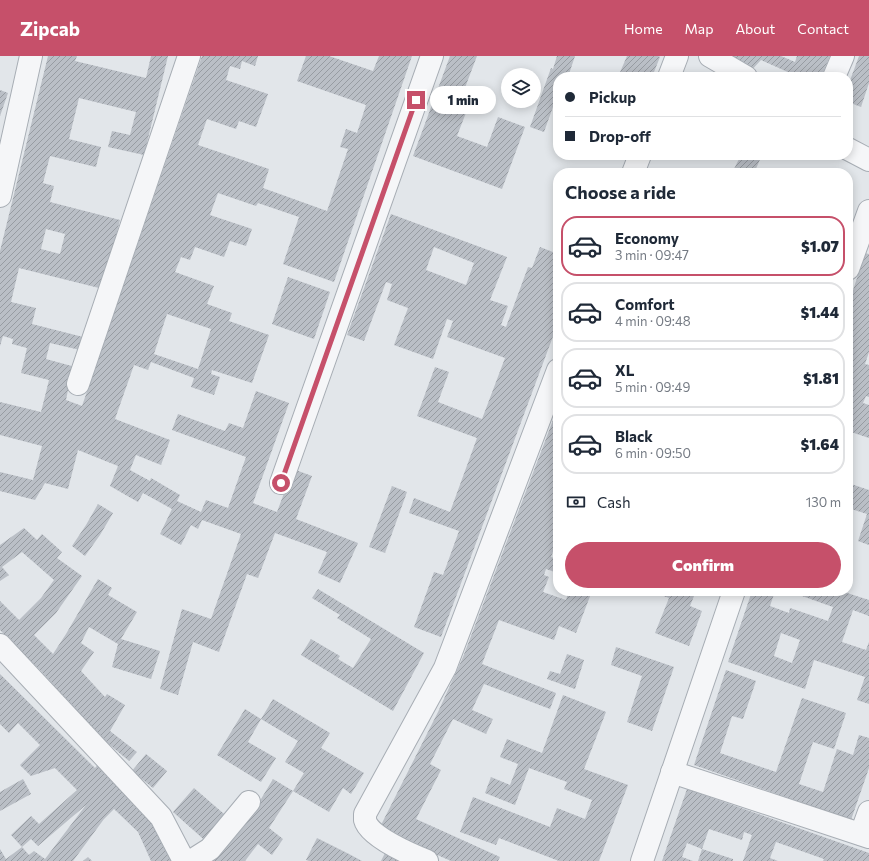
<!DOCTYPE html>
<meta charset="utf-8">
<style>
:root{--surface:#fff;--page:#f2f2f3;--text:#1f2937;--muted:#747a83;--line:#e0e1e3;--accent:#c6506a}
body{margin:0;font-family:Commissioner,sans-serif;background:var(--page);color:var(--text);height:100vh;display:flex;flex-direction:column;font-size:15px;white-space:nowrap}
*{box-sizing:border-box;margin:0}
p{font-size:13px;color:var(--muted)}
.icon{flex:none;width:22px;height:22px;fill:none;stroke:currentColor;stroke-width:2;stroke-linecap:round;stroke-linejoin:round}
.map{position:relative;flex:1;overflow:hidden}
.details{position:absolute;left:553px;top:112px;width:300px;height:428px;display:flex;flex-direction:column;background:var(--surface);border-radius:16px;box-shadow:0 2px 10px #0003}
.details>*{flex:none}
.guide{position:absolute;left:553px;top:16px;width:300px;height:88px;border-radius:16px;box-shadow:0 2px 10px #0003;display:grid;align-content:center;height:88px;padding:0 12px;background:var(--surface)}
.fabs{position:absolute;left:501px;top:12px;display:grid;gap:8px}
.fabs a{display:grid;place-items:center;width:40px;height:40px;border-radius:50%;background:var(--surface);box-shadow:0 2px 10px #0003;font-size:20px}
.end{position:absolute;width:18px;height:18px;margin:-9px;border:5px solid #c6506a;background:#fff;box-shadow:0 0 0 2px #fff}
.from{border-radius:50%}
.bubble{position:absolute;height:28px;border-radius:14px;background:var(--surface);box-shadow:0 2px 10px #0003;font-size:13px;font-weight:800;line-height:28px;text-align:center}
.guide b{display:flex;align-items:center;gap:14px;height:38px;font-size:15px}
.guide b+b{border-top:1px solid var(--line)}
.guide i{width:10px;height:10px;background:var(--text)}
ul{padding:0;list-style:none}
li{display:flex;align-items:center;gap:12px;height:60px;margin:0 8px 6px;padding:0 4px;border:2px solid var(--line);border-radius:16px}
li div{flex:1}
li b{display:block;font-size:15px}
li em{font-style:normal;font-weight:800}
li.selected{border-color:var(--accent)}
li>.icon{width:36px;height:36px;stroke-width:1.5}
h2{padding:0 12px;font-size:18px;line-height:48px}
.pay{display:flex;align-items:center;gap:10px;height:44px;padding:0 12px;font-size:15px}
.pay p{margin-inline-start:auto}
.button{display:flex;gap:8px;margin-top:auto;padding:8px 12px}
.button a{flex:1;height:46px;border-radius:24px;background:var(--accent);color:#fff;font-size:16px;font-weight:800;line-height:46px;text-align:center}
header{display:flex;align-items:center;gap:24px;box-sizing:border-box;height:56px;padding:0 20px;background:var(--accent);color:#fff}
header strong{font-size:19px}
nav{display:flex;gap:22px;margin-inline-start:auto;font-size:14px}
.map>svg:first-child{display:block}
</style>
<header>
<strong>Zipcab</strong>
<nav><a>Home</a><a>Map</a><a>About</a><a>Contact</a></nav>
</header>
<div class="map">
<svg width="869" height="805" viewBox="0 0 869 805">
<defs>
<pattern id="building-hatch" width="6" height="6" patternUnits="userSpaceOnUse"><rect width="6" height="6" fill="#babfc6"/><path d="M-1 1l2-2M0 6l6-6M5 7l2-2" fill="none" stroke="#979ca2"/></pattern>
</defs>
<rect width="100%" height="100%" fill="#e2e6ea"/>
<!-- building -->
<g fill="url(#building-hatch)" fill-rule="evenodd">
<path d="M48 0H77L75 5 146 22 151 0H168L144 99 108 91 112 75 130 79 136 56 79 42 69 83 101 91 96 111 50 100 43 127 54 130 50 146 120 164 103 233 19 212 11 246 36 252 32 268 83 281 80 294 50 287 46 303 79 312 69 329 66 344 82 350 202 0H258L255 10 242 5 240 13 230 10 226 24 268 38 256 71 239 65 236 73 207 63 198 89 269 113 263 132 327 155 348 93 340 91 346 73 357 77 366 49 297 25 306 0H329L373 15 379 0H412L334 226 283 208 299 161 258 147 256 150 218 137 210 159 252 173 246 190 230 185 224 201 195 191 190 204 181 201 175 216 214 230 207 248 232 257 229 265 269 279 252 327 212 314 211 318 220 321 214 339 191 331 194 322 151 306 148 314 134 309 115 363 170 384 161 409 136 399 130 414 150 425 151 422 180 439 177 445 201 456 206 444 228 452 246 401 172 374 178 358 225 375 229 367 243 372 256 335 289 347 253 447 277 456 293 413 312 420 296 463 358 487 340 527 318 517 327 496 275 477 258 522 247 518 219 596 193 586 178 639 160 633 182 553 211 563 241 478 202 464 198 473 191 469 181 489 160 478 172 453 143 437 138 446 110 430 118 410 78 394 68 433 45 427 35 444 0 435V416L33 424 42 390 0 379V346L41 356 49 324 21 317 27 292 12 288 13 283 3 280 0 290V195ZM46 173 65 178 60 198 41 193ZM167 258 211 273 198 313 154 298Z"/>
<path d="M450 0H477L460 45 469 49 457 80 487 91 498 61 525 71 502 133 413 100Z"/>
<path d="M557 0H575L568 21H558V37L544 76 530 71 551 12 553 13Z"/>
<path d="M627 0H658L660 1 652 21H618Z"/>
<path d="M728 0H781L795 6 797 0H830L821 21H799L761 4 748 18Z"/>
<path d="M859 0H869V27L861 51 848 46V30Z"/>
<path d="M0 34 8 37 0 60Z"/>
<path d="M741 99H762L754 117H732Z"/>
<path d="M391 158 507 201 490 244 508 250 501 269 506 271 528 211 532 212 540 191 558 198V267L441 581 414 571 434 516 443 519 459 475 409 457 414 442 450 456 477 382 417 360 435 311 449 316 438 346 482 363 505 302 447 281 453 265 447 263 433 303 394 289 408 252 387 244 392 228 386 226 364 285 347 279ZM434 191 474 207 466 229 426 214Z"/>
<path d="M865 197 869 198V296L865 308 869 309V341L866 340 863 347 869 349V382L848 375V250Z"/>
<path d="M288 221 330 236 314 283 272 268Z"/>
<path d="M558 351V482L551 501 558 503V517L546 513 544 519 549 521 543 536 566 544 569 535H592L576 577 559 570 554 584 499 564 482 608 556 637 550 653 484 628 472 654 493 663 486 678 453 663 430 708 441 714 416 763 500 801 498 805H451L379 773 438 656 463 601Z"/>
<path d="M848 427 869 434V489L858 485 867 458 848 452Z"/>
<path d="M392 430 407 436 385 497 369 491Z"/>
<path d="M98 448 113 457 100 479 85 500 72 490 86 469Z"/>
<path d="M24 472 37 484 42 478 62 496 57 502 82 520 56 557 34 579 53 598 66 578 98 523 112 532 108 539 137 556 121 583 160 595 151 623 112 611 118 588 89 571 81 587 94 596 81 615 105 641 107 638 125 649 110 675 137 696 129 705 104 684 86 674 89 668 41 615 0 574V545L19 564 41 542 54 524 22 496 2 511 9 519 0 525V489Z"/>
<path d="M318 533 424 597 393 655 301 599 311 583 340 600 338 603 353 612 371 583 337 562 340 559 312 542Z"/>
<path d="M650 535H696L690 550 702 555 689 590 655 577 669 542Z"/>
<path d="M752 535H775L770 550 789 557 790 552 828 565 833 551 788 535H841L869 544V560L853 554 842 586 866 594 869 586V648L857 644 865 621 814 604 805 633 728 606ZM781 577 800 584 792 607 774 600Z"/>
<path d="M616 591 674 611 652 675 627 666 642 620 611 609Z"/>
<path d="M567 598 584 604 575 633 547 623 550 615 560 618Z"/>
<path d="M726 614 756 625 743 663 732 660 720 697 776 716 802 642 846 657 834 693 813 686 799 728 823 736 837 693 853 699 859 679 869 682V712L851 764 694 709Z"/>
<path d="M0 618 95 712 100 706 154 761 175 805H151L138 776 114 753 104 763 73 805H0V793L6 803 22 791 29 799 34 795 45 803 86 749 38 790 31 783 22 791 11 779 31 760 39 768 77 734 55 712 31 720 20 709 40 689 18 667 9 677 0 668Z"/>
<path d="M563 639 606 656 584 713 628 729 599 805H559L499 782 496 789 460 776 473 741 550 771 557 752 585 763 592 744 564 733 567 726 529 712 515 749 485 737 491 721 510 729 518 708 500 701 507 683 542 697Z"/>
<path d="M273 643 330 677 321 692 364 717 351 738 343 732 329 756 293 735 304 717 285 706 298 685 261 663Z"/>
<path d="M245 653 261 663 248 686 276 702 261 726 217 699Z"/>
<path d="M146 698 167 715 153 732 132 715Z"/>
<path d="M23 723 31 738 0 755V736Z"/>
<path d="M273 723 293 735 269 772 283 783 272 799 258 788 245 805H213L258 748Z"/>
<path d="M194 732 231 764 210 789 173 756Z"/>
<path d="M687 733 869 797V805H823L824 803 776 786 770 802 778 805H743L752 779 744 776 742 784 709 773 702 793 733 803V805H698L702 793 687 787 682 801 693 805H662Z"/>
<path d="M317 782 349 798 362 805H309L306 804Z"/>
<path d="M387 793 412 805H381Z"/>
<path d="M88 801 92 805H83Z"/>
</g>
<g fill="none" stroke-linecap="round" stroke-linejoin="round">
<defs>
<g id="minor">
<path d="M710 0 746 21"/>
<path d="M669 21 677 0"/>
<path d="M834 21 843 0"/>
<path d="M848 93 869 104"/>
<path d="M633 117 640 99"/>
<path d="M0 140 31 0"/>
<path d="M848 213 869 155"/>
<path d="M78 328 189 0"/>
<path d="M281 427 432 0"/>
<path d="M0 589 161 761 184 805"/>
<path d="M672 716 869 781"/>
<path d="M861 778 869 756"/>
<path d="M191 805 210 793 249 746"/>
<path d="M427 805C412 799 369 781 365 764 365 764 365 759 365 758L445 612 558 314"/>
<path d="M642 805 734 535"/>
</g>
</defs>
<!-- minor casing -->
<use href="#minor" stroke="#a7adb4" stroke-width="24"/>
<!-- minor -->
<use href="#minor" stroke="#f5f6f8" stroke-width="22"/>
</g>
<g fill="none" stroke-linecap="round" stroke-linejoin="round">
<!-- route -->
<path stroke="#c6506a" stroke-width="5" d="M281 427 416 44"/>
</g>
</svg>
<div class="fabs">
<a><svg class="icon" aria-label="layers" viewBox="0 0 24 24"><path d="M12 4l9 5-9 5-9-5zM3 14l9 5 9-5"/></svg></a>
</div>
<i class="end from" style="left:281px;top:427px"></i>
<i class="end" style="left:416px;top:44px"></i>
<div class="bubble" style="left:430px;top:30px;width:66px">1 min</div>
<div class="guide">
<b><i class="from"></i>Pickup</b>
<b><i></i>Drop-off</b>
</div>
<section class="details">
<h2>Choose a ride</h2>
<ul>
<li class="selected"><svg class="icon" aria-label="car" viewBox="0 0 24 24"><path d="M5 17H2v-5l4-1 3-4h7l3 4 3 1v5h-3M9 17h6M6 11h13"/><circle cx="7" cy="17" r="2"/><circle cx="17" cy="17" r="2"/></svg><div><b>Economy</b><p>3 min · 09:47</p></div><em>$1.07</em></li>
<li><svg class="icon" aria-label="car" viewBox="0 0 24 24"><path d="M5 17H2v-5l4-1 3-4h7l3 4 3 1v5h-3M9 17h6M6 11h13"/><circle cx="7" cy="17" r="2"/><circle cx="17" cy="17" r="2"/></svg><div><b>Comfort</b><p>4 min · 09:48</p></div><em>$1.44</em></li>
<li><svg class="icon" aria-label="car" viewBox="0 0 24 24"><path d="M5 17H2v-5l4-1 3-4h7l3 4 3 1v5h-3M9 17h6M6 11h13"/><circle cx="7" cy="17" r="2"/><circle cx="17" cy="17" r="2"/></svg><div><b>XL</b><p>5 min · 09:49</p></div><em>$1.81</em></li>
<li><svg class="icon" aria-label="car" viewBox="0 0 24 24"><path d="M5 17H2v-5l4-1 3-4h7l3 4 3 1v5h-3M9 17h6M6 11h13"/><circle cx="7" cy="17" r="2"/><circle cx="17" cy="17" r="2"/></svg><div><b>Black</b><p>6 min · 09:50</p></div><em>$1.64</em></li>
</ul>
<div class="pay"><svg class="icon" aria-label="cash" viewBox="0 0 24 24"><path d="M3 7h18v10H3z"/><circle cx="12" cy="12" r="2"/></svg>Cash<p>130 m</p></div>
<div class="button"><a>Confirm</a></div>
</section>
</div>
